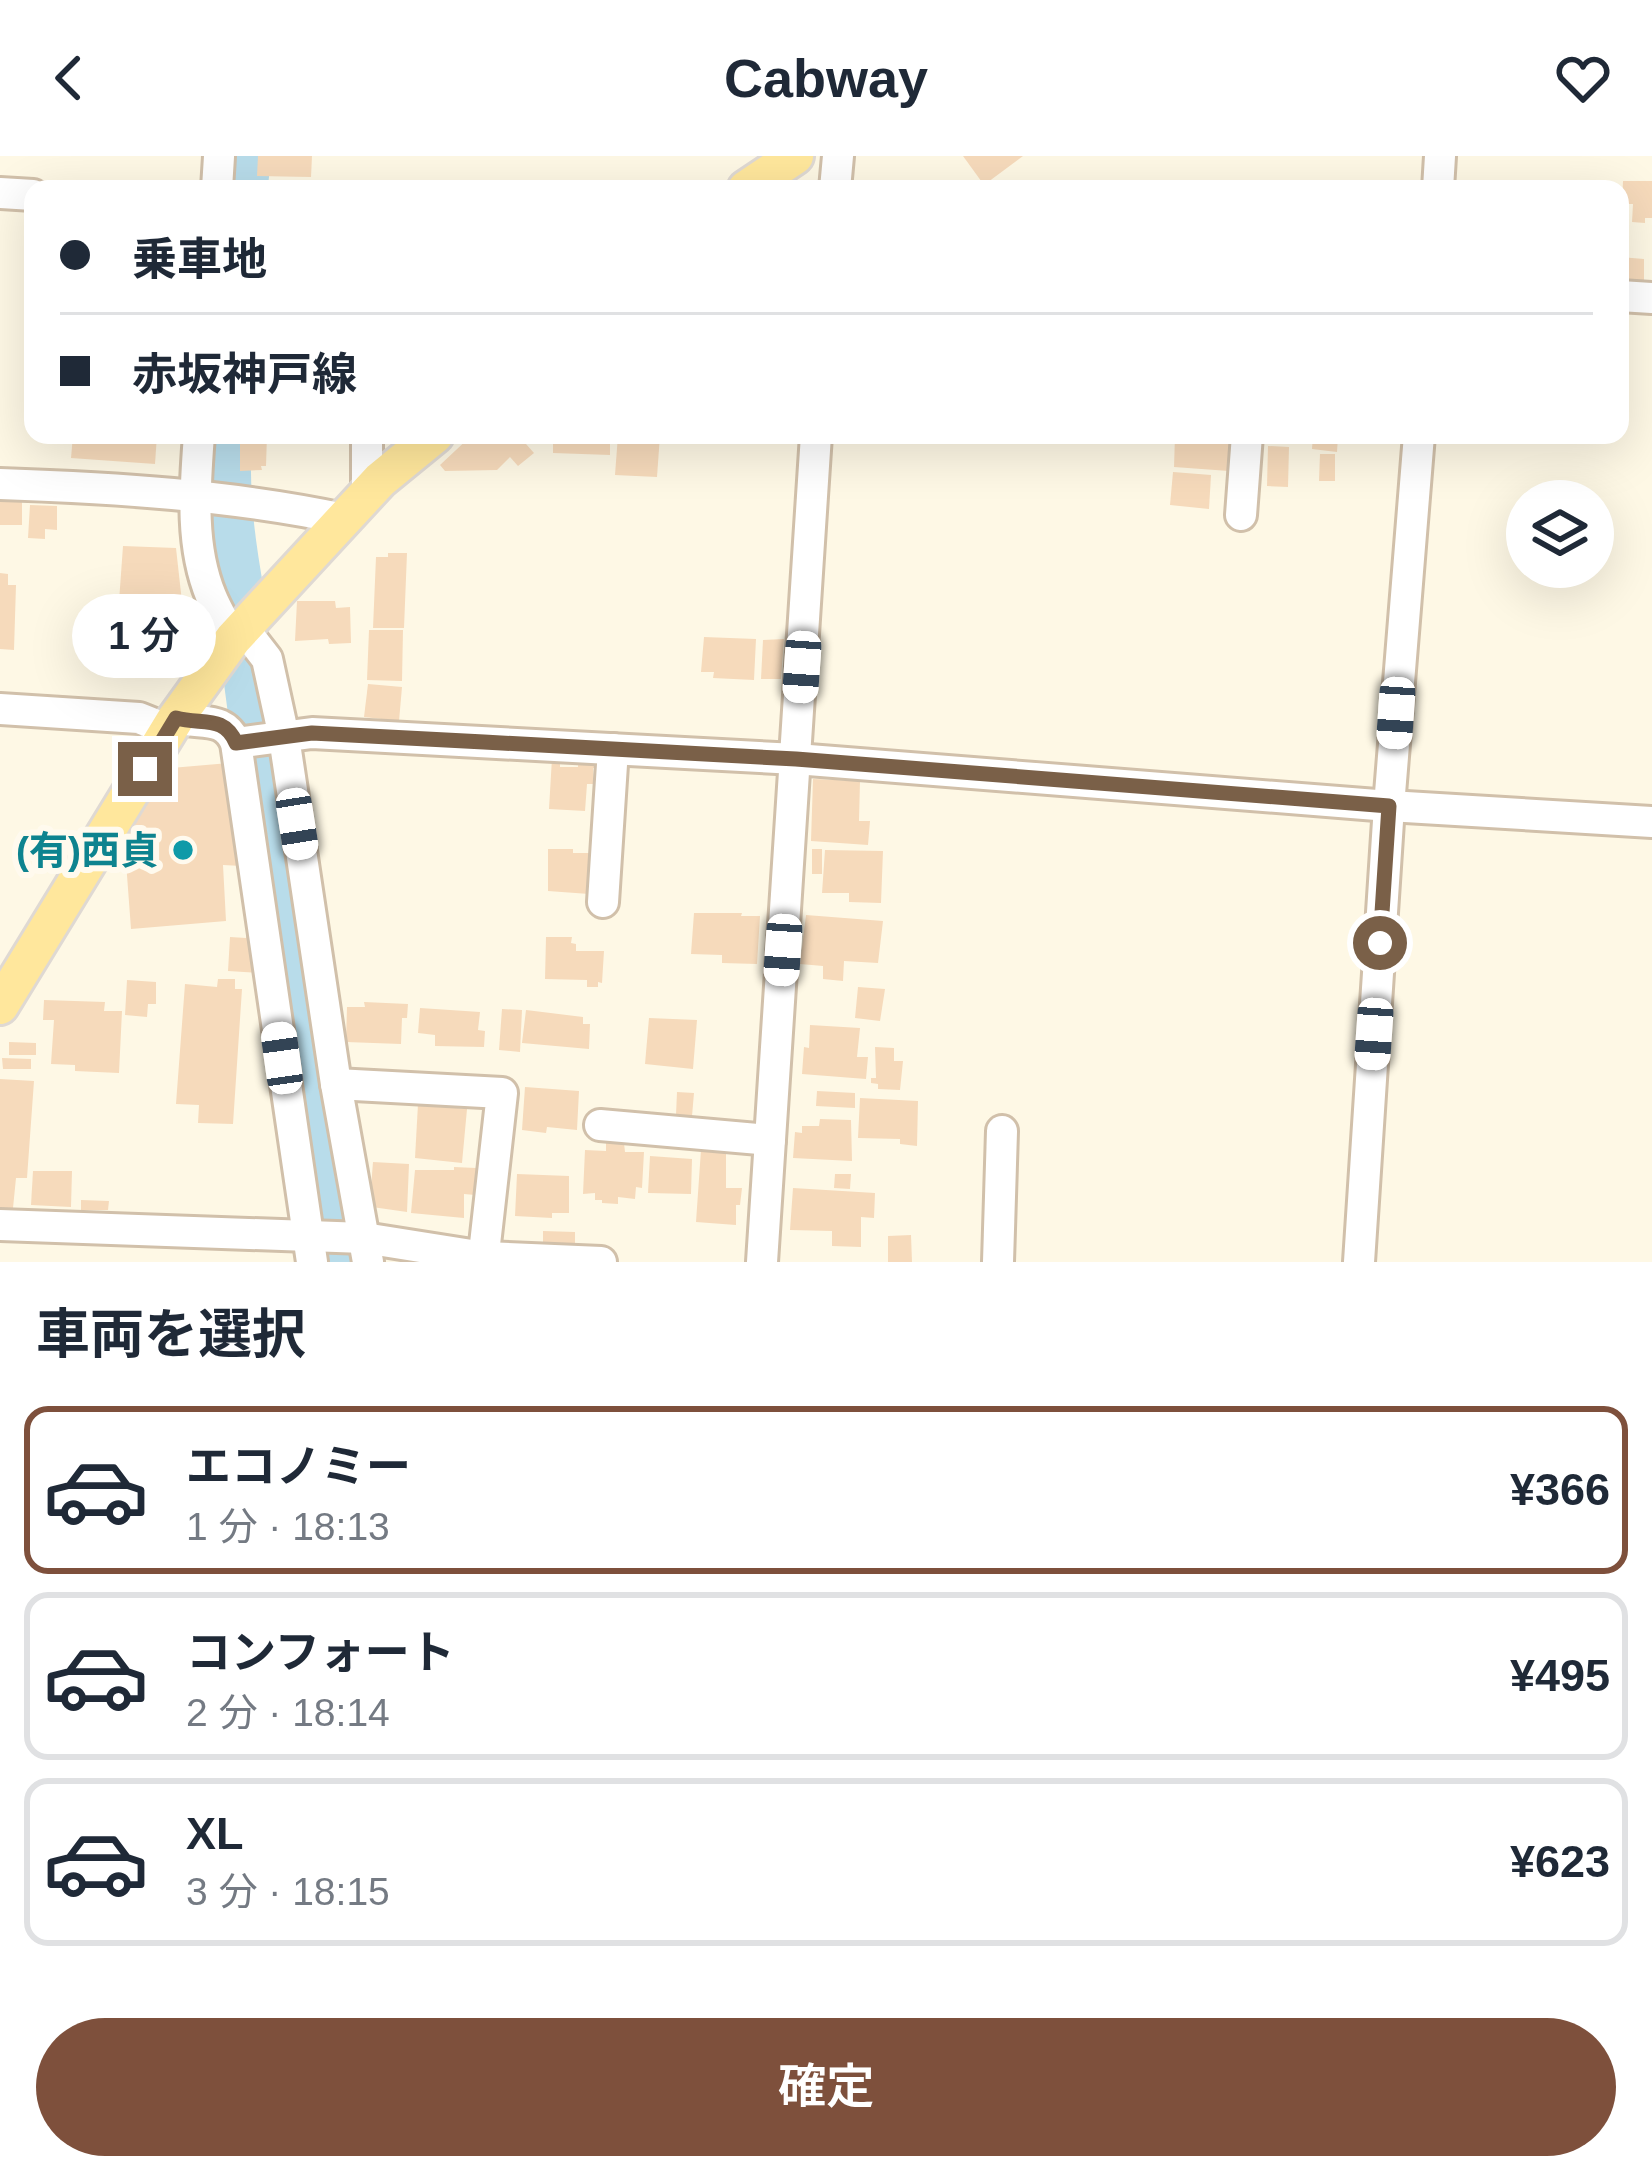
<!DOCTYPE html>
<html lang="ja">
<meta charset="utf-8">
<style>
:root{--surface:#fff;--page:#f6f6f7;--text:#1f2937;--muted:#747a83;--line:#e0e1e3;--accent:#7e503c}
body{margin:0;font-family:Arial,"Noto Sans JP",sans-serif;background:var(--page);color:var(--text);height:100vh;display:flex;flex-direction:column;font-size:45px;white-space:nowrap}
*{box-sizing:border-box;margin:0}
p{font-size:39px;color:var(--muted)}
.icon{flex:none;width:66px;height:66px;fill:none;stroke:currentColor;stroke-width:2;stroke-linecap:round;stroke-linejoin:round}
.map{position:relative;height:1106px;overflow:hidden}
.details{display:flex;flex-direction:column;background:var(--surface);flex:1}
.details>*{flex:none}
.top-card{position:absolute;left:24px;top:24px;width:1605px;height:264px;border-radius:24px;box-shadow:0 12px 48px #0002;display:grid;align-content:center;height:264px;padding:0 36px;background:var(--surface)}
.tools{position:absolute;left:1506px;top:324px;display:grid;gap:24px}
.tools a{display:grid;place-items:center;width:108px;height:108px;border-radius:50%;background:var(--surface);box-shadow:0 12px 48px #0002;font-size:60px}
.end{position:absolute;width:54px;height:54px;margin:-27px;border:15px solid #7a6048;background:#fff;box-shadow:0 0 0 6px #fff}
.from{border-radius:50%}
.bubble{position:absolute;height:84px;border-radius:42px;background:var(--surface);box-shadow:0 12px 48px #0002;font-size:39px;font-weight:600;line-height:84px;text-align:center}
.car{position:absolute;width:36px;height:72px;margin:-36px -18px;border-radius:15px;box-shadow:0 0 9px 3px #0007;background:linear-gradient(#fff 24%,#345 0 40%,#fff 0 76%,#345 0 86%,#fff 0)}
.top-card b{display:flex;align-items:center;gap:42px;height:114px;font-size:45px}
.top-card b+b{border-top:3px solid var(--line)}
.top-card i{width:30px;height:30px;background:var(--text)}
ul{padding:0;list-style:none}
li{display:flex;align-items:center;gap:36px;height:168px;margin:0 24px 18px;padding:0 12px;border:6px solid var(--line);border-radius:24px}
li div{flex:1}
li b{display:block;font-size:45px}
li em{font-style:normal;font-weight:600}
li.selected{border-color:var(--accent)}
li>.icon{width:108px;height:108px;stroke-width:1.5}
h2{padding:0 36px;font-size:54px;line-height:144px}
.action{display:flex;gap:24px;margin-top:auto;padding:24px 36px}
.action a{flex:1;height:138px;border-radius:72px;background:var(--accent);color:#fff;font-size:48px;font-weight:600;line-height:138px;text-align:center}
header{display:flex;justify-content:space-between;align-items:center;height:156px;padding:0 36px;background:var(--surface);font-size:54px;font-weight:600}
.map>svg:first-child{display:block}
</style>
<header><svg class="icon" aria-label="back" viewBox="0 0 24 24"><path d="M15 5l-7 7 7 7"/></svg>Cabway<svg class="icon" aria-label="heart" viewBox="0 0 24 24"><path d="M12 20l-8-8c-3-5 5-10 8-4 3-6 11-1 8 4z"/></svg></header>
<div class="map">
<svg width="1652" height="1106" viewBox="0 0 1652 1106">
<rect width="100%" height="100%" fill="#fef8e5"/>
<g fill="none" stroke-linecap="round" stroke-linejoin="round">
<!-- river -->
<g stroke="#b8dcea" stroke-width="54">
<path d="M241 29 244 0"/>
<path d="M225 279C221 334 228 388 238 442"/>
<path d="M248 503 264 625 315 875 343 1106"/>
</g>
</g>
<!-- building -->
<g fill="#f6dabb">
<path d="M258 0H312L311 21 257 20Z"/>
<path d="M963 0H1023L984 29Z"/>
<path d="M1623 25H1652V62H1645V67L1632 66 1633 48H1622Z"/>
<path d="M1620 101 1644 103V126L1620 124Z"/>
<path d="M73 279H157L155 308 71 302Z"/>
<path d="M240 279H267L266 310H261L262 314 240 315Z"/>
<path d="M472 279H518L534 297 518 310 510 301 497 314 445 315 440 309Z"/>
<path d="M553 279H610V299L553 297Z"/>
<path d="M618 279H660L657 321 615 319Z"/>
<path d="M1175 279H1231L1229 315 1174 311Z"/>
<path d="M1313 279H1338L1337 296 1312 293Z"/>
<path d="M1268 290 1289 291 1288 331 1267 330Z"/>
<path d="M1320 298H1335V325H1319Z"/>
<path d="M1173 316 1211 319 1209 353 1170 349Z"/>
<path d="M0 343 22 344V369H0Z"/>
<path d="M30 349 57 350V374L45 373V383L28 382Z"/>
<path d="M123 390 176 392 187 491H163L162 519 114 515Z"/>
<path d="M388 397H407L404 472H373L376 401H388Z"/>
<path d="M0 417 8 418V429H16L14 494 0 493Z"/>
<path d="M297 445H335L336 452 350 451 351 487 329 488 328 483 295 485Z"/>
<path d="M90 462 108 464 106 488 87 487Z"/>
<path d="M369 474H403L402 525 367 524Z"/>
<path d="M704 481 756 483 754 524 713 522 714 516H701Z"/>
<path d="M784 483 781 523H761L763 484Z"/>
<path d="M368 528 402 531 399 565 364 561Z"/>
<path d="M552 602 560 603V611H578V604L600 605V612H593L594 628H587L585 655 549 653Z"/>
<path d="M229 607 233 670H238L242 710 223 709 226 765 131 773 124 679 171 612Z"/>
<path d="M813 623 860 625 859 665H870L868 689 811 685Z"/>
<path d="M548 693H573V697H591L589 738 548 735Z"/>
<rect x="812" y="693" width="10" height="25"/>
<path d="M825 694 883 695 881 747 849 746V737H822Z"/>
<path d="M694 757H742L741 760H760L757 808 722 807V799L691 798Z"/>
<path d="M806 759 883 765 878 807 844 805 843 825 823 823V810L800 808Z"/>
<path d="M246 776H253L258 817 228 815 230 781 246 782Z"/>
<path d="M546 781H572L571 787 576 788V795H604L602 827 598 826V831H587V824L545 823Z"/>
<path d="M218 823H235V833H242L233 968 198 967 199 949 176 948 185 828 217 831Z"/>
<path d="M127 824 156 826V848H148L147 861 125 859Z"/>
<path d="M858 831 885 833 880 865 855 862Z"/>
<path d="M44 844 105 846 104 855H122L119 917 75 915V909L51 908 54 864H43Z"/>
<path d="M364 846 408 848 407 862H402L401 888 346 886 347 851H365Z"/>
<path d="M420 852 480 856 478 874 485 875 484 891 435 890V879L418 877Z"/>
<path d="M502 853 522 854 520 896 499 894Z"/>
<path d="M526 854 583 861V868H590L589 893 522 887Z"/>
<path d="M649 862 697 864 693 913 645 908Z"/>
<path d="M810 869 860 872 857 901H868L866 923 802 918 804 891 809 892Z"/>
<path d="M9 886 36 887V899H9Z"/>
<path d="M875 891 894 892V905H903L900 934 878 933V928L871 927V922H876Z"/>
<path d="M2 902 31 903V913H3Z"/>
<path d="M0 923 34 925 27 1022H16L13 1052H0Z"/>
<path d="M525 931 579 935 577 974 547 971 546 977 522 974Z"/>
<path d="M817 935 855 937V952L816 950Z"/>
<path d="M677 936 694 937 692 960 676 959Z"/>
<path d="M860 942 918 945 917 990 900 988V983L858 982Z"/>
<path d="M418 948 467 953 462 1007 415 1002Z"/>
<path d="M820 963 851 964 852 1005 793 1002 795 976 802 977V970H819Z"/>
<path d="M606 986 624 987 625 996H644L642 1032 636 1031 635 1043 618 1041V1048L602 1047V1044H595V1037L583 1038 585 994 606 995Z"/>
<path d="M701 994 726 996V1032H742L740 1049H736V1069L696 1066Z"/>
<path d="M650 1000 692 1003 691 1038 648 1037Z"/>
<path d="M373 1006 409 1008 407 1056 372 1051 370 1044Z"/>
<path d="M454 1011 476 1012 475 1039 464 1038V1062L411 1057 415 1014H454Z"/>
<path d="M33 1015H72L71 1051 31 1049Z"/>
<path d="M517 1018 569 1020V1057H552V1062L515 1060Z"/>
<path d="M835 1018H851L850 1033 834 1032Z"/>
<path d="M793 1032 875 1037 874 1062 861 1061V1091L832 1090V1075L790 1074Z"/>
<path d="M81 1044 109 1045 108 1054H81Z"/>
<path d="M543 1075 575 1076V1095L543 1093Z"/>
<path d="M911 1079 912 1106H888V1080Z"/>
</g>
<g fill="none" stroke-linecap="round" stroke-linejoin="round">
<defs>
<g id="minor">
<path d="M217 33 219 0"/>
<path d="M835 33 838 0"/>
<path d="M1438 33 1440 0"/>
<path d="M0 37 33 39"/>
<path d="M1620 140 1652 142"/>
<path d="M199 279C195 333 190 389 211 440 217 455 226 469 233 483"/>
<path d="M0 328C115 332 231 339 344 363"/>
<path d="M367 339V279"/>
<path d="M1241 359 1247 279"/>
<path d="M243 472 267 503 284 581 336 928 368 1106"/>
<path d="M0 553 139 562 169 574"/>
<path d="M176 562C202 569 224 559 236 587L312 1106"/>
<path d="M236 587 312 577 796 603 1389 650 1652 666"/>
<path d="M603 746 613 593"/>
<path d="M336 928 502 937 483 1106"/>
<path d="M600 969 770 984"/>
<path d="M0 1069 364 1082 484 1101 601 1106"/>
<path d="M762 1106 816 279"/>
<path d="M998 1106 1002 975"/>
<path d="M1359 1106 1389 650 1419 279"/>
</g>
<g id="major">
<path d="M746 33 795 0"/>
<path d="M0 850 176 562 233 483 380 324 435 279"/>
</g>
</defs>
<!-- minor casing -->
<use href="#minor" stroke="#d1c0aa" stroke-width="36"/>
<!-- major casing -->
<use href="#major" stroke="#dfd9d3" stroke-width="42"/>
<!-- minor -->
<use href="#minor" stroke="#fff" stroke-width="30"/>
<!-- major -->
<use href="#major" stroke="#ffe79c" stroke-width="36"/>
</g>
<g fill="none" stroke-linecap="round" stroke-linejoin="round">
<!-- route -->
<path stroke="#7a6048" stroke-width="15" d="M145 613 176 562C203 569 224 559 236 587L312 577 484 586 796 603 1389 650 1380 787"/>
</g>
<!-- markers -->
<circle fill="#0f9aa8" stroke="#fffaee" stroke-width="4.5" cx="183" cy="694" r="12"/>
<g text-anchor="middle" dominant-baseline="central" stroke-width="12" stroke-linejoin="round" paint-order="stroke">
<!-- culture labels -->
<g font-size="39" font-weight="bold" fill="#0d838f" stroke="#fffaee" text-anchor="end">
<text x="159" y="694">(有)西貞</text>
</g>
</g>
</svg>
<div class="tools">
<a><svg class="icon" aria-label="layers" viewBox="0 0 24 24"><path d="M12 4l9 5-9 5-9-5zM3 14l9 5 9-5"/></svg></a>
</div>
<i class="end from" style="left:1380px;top:787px"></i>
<i class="end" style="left:145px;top:613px"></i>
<div class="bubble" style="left:72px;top:438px;width:144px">1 分</div>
<i class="car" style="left:802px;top:511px;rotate:184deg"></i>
<i class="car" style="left:1396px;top:557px;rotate:184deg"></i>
<i class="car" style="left:297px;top:668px;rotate:171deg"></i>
<i class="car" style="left:783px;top:794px;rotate:184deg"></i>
<i class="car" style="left:1374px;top:878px;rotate:184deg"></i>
<i class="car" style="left:282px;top:902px;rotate:352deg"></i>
<div class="top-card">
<b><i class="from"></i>乗車地</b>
<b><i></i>赤坂神戸線</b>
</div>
</div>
<section class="details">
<h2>車両を選択</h2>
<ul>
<li class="selected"><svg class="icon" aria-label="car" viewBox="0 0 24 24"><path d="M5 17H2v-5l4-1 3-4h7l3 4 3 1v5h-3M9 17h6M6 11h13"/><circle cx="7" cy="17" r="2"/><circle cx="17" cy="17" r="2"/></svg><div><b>エコノミー</b><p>1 分 · 18:13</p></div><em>¥366</em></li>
<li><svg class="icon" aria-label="car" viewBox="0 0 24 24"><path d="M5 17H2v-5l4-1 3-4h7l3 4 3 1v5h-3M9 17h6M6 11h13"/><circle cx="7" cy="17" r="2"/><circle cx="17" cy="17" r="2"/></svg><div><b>コンフォート</b><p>2 分 · 18:14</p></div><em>¥495</em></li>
<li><svg class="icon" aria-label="car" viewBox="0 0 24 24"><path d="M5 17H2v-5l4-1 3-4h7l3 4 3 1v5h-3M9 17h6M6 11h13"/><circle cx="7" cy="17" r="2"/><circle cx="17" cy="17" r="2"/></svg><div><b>XL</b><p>3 分 · 18:15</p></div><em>¥623</em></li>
</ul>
<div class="action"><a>確定</a></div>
</section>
